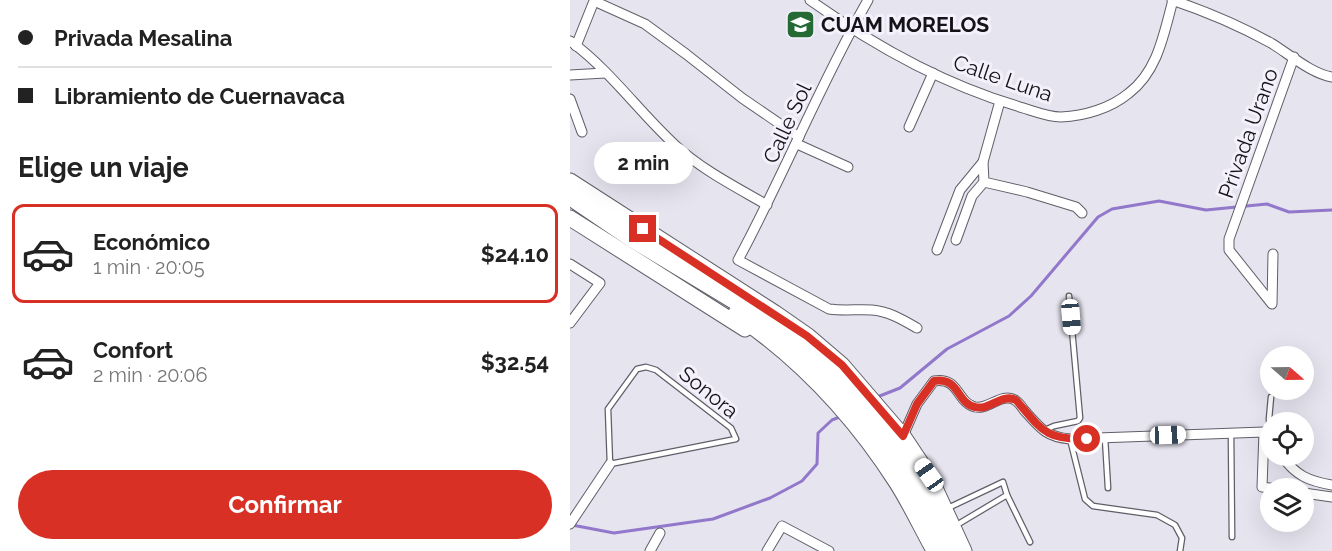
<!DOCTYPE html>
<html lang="es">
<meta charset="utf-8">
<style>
:root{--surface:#fff;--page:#f6f6f6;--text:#222;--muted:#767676;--line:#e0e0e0;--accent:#d93025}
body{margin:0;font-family:Raleway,sans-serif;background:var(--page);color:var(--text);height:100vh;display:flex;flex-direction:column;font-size:22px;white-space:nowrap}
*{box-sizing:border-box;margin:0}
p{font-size:20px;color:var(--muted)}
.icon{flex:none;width:33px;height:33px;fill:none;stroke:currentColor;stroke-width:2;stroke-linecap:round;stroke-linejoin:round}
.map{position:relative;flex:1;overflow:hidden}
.side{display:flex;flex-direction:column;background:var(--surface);width:570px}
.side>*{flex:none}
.hud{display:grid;align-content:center;height:132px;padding:0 18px;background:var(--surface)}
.needle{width:39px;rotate:110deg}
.buttons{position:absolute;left:690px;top:346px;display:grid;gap:12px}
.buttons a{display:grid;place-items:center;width:54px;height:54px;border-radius:50%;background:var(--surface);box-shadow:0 6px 24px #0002;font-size:30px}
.end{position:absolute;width:27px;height:27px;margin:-14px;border:8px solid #d93025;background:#fff;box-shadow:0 0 0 3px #fff}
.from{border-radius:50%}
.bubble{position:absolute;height:42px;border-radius:21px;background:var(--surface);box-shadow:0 6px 24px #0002;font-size:20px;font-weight:700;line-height:42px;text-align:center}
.car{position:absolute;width:18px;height:36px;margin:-18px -9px;border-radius:8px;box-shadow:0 0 4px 2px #0007;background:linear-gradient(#fff 24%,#345 0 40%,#fff 0 76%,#345 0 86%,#fff 0)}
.hud b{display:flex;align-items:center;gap:21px;height:57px;font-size:22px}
.hud b+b{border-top:2px solid var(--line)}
.hud i{width:15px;height:15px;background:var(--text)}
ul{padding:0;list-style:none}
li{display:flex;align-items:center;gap:18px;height:99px;margin:0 12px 9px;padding:0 6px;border:3px solid transparent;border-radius:12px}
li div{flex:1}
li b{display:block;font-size:22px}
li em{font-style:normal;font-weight:700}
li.active{border-color:var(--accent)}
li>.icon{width:54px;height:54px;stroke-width:1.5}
h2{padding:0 18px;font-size:27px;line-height:72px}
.button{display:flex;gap:12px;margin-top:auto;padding:12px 18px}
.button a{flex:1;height:69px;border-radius:36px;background:var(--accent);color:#fff;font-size:24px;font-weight:700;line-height:69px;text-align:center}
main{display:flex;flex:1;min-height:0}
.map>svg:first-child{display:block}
</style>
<main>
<section class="side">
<div class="hud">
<b><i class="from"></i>Privada Mesalina</b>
<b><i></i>Libramiento de Cuernavaca</b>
</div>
<h2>Elige un viaje</h2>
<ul>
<li class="active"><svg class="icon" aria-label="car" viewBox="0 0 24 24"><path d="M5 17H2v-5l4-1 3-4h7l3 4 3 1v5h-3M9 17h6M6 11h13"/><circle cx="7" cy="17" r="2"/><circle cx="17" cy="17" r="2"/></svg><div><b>Económico</b><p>1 min · 20:05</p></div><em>$24.10</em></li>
<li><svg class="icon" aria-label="car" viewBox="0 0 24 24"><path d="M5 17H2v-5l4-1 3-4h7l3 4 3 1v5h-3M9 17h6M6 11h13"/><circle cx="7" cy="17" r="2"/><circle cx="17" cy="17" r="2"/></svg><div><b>Confort</b><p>2 min · 20:06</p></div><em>$32.54</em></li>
</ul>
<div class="button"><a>Confirmar</a></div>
</section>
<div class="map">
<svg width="762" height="551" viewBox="0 0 762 551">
<rect width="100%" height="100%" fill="#e6e4ef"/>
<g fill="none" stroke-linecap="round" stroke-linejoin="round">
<!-- stream -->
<g stroke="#9178ca" stroke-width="3">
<path d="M307 397 330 388 377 349 439 316 461 296 528 217 542 209 589 201 636 210 697 204 719 212 762 210"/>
<path d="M2 525 44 533 143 519 200 498 232 481 247 464 248 433 262 420 272 416"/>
</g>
<defs>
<g id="lane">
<path d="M76 367 86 370 161 428 166 439 40 464 38 409 67 369Z"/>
<path d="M475 430 484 426 508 421 510 418 499 296"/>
<path d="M661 432 662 537"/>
<path d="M700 432 699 419 701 397"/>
<path d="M535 438 538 488"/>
<path d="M500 439 515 499 523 506 587 515 605 525 612 538 610 551"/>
<path d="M437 495 460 542"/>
<path d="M378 508 433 482 437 495 385 526"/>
</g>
<g id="street">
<path d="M240 0C303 45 373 84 447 106 461 110 477 117 491 117 515 116 541 108 559 93 588 71 594 33 603 0"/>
<path d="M298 0C250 84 214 175 168 260L259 309C274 311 288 309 302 310 318 311 333 320 347 328"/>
<path d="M602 0C635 11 670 26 701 43 719 54 742 74 762 77"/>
<path d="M0 41C40 70 69 112 105 145 132 170 166 187 197 205"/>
<path d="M6 46 24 1 75 24 116 54 172 98 229 137"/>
<path d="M0 75 35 73"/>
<path d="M0 99 12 132"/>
<path d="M339 127 363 73"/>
<path d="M227 144 278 167"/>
<path d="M413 162 414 182 457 192 506 207 512 213"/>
<path d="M386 240 402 196 414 182"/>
<path d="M367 250 390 190 413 162 430 101"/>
<path d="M703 254 702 304 659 250V239L724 57"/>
<path d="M0 264 30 283 0 323"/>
<path d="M333 436 347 404 364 381C390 377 386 402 405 407 418 410 432 392 445 400 448 402 452 407 454 410 470 428 476 437 500 439L694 432 692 487 708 489"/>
<path d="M712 456C726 476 739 481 762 485"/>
<path d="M734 493 762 497"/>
<path d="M0 524 40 464"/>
<path d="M80 551 90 533"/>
<path d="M197 551 212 526 259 551"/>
</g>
<g id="primary">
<path d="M0 181 205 313 238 336 272 365 333 436 359 475 394 551"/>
<path d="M0 218 175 329"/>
</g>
<g id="highway">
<path d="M0 196 62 238 201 322 232 345 265 375 305 420 348 482 381 551"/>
<path d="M167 314C233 359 285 415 328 482 342 504 353 528 366 551"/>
</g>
</defs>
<!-- lane casing -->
<use href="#lane" stroke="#605e67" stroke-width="7"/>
<!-- street casing -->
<use href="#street" stroke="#605e67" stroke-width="11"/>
<!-- primary casing -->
<use href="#primary" stroke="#605e67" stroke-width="17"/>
<!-- highway casing -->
<use href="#highway" stroke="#605e67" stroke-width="20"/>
<!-- lane -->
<use href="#lane" stroke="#fff" stroke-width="4.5"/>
<!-- street -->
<use href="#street" stroke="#fff" stroke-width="9"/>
<!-- primary -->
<use href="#primary" stroke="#fff" stroke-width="15"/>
<!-- highway -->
<use href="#highway" stroke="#fff" stroke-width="18"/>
</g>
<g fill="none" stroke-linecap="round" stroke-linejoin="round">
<!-- route -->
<path stroke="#d93025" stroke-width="8" d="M73 229 237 336 272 365 333 436 347 404 364 381C390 377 386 403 405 407 420 411 431 393 446 400 472 430 475 440 517 439"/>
</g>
<!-- icons -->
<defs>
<symbol id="school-square" viewBox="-11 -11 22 22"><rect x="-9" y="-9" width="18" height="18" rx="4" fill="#256935" stroke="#f4f1fc"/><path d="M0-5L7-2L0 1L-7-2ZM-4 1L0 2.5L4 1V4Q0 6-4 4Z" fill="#fff"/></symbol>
</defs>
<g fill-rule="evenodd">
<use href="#school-square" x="214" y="8" width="33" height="33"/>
</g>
<g text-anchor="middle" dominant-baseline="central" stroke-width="6" stroke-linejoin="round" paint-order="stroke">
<!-- poi labels -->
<g font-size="21" font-weight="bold" fill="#141317" stroke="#f4f1fc" text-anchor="start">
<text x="251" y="24">CUAM MORELOS</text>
</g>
<!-- street labels -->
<g font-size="21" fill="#141317" stroke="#f4f1fc">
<text transform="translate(433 78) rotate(19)">Calle Luna</text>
<text transform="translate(217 123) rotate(-65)">Calle Sol</text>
<text transform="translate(678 133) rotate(-70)">Privada Urano</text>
<text transform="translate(139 392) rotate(39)">Sonora</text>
</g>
</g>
</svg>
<div class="buttons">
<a><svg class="needle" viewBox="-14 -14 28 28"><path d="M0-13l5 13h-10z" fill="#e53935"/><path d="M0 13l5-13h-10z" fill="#767676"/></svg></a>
<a><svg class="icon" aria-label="locate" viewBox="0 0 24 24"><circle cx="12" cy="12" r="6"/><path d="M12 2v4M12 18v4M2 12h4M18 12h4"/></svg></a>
<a><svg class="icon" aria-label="layers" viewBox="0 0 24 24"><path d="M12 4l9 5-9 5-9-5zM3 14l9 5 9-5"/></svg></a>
</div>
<i class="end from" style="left:517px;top:439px"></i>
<i class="end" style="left:73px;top:229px"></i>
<div class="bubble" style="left:24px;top:142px;width:99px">2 min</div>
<i class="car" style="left:501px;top:317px;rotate:175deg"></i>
<i class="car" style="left:598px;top:435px;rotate:88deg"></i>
<i class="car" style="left:359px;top:475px;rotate:325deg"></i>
</div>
</main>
